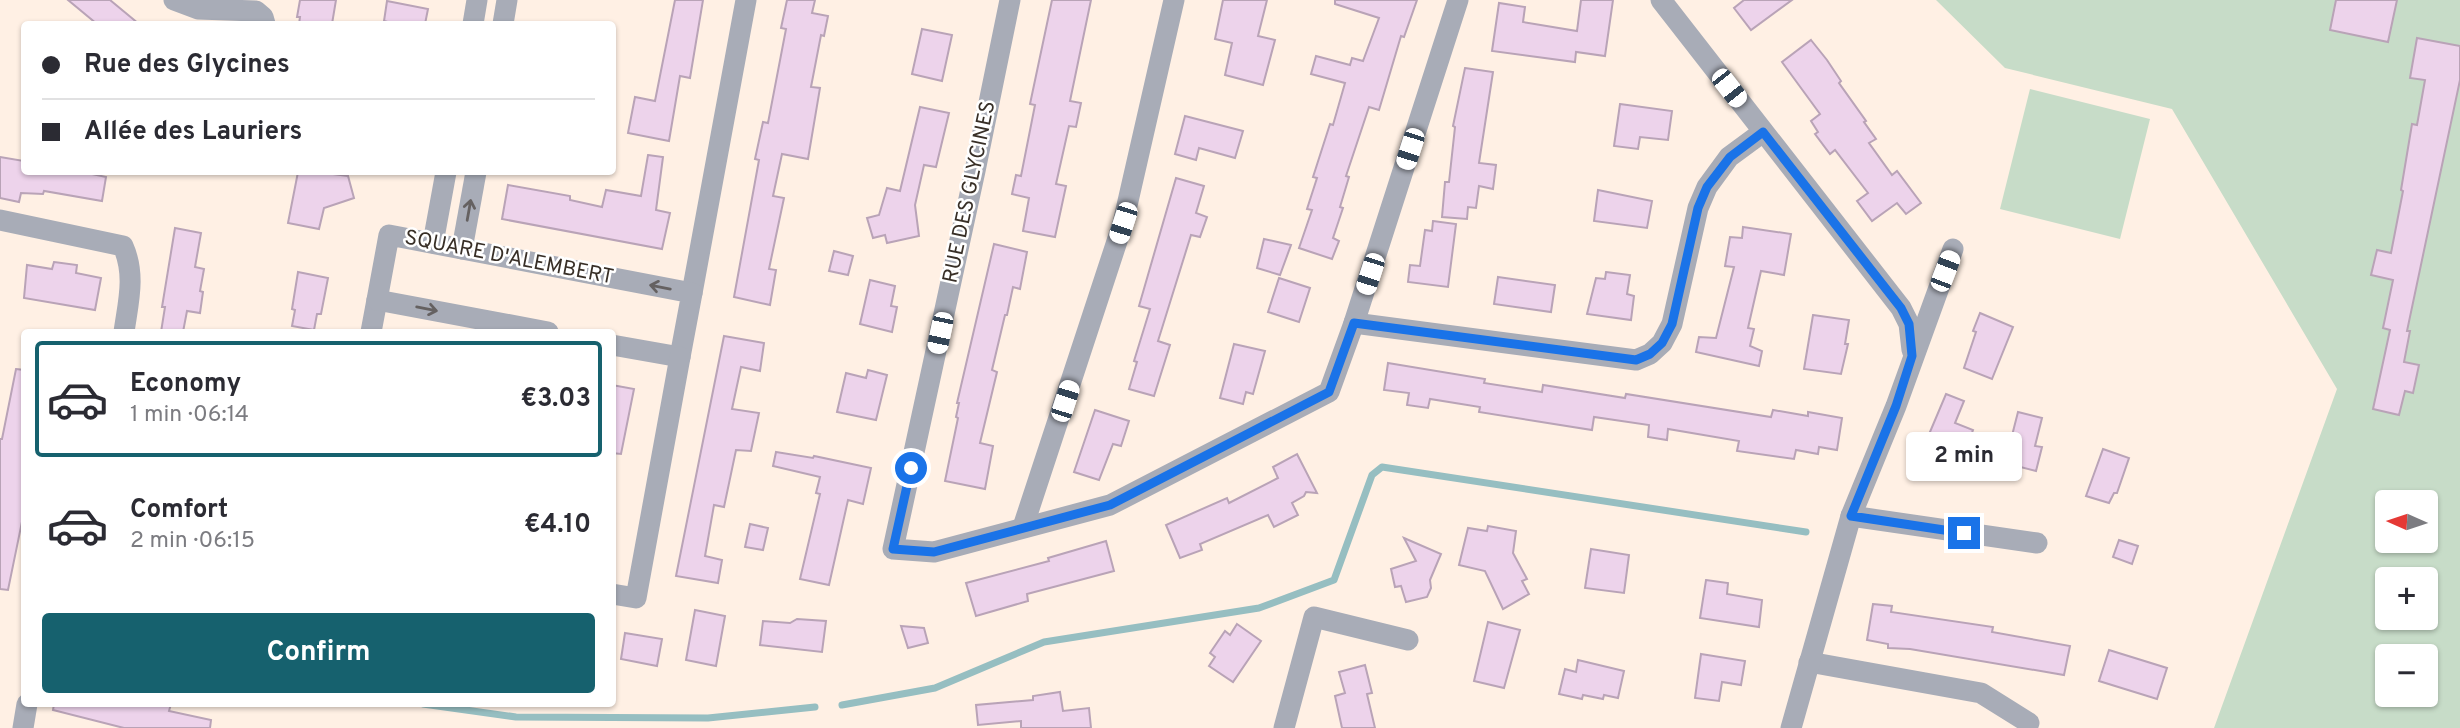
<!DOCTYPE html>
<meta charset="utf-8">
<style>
:root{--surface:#fff;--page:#f2f2f3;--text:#2b2b33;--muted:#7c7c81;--line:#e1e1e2;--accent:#16616e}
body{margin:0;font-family:Overpass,sans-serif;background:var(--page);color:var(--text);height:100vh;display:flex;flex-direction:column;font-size:26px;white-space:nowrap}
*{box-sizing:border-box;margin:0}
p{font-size:23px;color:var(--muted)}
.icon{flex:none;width:38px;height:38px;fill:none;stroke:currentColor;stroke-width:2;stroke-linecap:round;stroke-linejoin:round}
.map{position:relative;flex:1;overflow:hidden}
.panel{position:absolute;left:21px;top:329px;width:595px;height:378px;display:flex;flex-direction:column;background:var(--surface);border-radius:7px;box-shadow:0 2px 5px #0004}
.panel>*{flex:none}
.guide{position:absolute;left:21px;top:21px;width:595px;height:154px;border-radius:7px;box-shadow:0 2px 5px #0004;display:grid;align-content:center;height:154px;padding:0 21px;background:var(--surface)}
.needle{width:46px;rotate:273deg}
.tools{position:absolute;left:2375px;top:490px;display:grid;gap:14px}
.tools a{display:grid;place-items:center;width:63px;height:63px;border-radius:7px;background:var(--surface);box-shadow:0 2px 5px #0004;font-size:35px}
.end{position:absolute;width:32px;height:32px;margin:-16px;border:9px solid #1a73e8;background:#fff;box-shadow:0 0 0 4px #fff}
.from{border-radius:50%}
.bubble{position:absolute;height:49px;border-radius:7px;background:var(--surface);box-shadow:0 2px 5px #0004;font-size:23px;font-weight:700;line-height:49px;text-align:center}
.car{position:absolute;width:21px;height:42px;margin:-21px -10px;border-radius:9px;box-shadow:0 0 5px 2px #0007;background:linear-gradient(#fff 24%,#345 0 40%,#fff 0 76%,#345 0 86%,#fff 0)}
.guide b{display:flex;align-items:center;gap:24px;height:66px;font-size:26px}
.guide b+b{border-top:2px solid var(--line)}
.guide i{width:18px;height:18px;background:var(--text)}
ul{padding:12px 0 0;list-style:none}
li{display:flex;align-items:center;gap:21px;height:116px;margin:0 14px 10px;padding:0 7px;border:4px solid transparent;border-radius:7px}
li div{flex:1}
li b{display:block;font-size:26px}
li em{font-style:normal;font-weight:700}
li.selected{border-color:var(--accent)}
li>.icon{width:63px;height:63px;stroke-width:1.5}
.cta{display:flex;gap:14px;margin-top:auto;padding:14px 21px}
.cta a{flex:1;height:80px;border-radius:7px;background:var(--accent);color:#fff;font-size:28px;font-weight:700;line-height:80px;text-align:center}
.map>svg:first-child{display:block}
</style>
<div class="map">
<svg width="2460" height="728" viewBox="0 0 2460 728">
<rect width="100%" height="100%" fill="#fff0e4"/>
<!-- green -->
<g fill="#c7dcc8" fill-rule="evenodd">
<path d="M1936 0H2460V728H2214L2337 389 2172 109 2005 68ZM2387 502H2426V541H2387ZM2387 579H2426V618H2387ZM2387 656H2426V695H2387Z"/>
<path d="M2030 89 2150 119 2120 239 2000 209Z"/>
</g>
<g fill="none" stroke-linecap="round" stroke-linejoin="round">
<!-- stream -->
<g stroke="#96bec1" stroke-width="7">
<path d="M423 704 516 717 708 718 815 707"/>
<path d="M842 705 935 688 1044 642 1259 608 1334 580 1372 475 1382 467 1806 532"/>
</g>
</g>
<!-- building -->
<g fill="#edd3eb" stroke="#b9a3b7" stroke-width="2">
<path d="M68 0H110L139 24H97Z"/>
<path d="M300 0H336L332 24H299L300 17H297Z"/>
<path d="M675 0H703L690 78 680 76 669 141 628 133 635 97 655 101Z"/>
<path d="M787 0H815L812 13 828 16 824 36 821 35 811 87 820 88 808 159 782 154 773 196 784 198 769 269 776 270 770 305 734 297 759 160 755 159 763 122 768 123 786 29 781 28Z"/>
<path d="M1052 0H1091L1070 101 1081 103 1076 127 1069 126 1056 184 1066 186 1055 237 1023 231 1029 198 1012 194 1016 175 1021 176 1035 105 1030 104Z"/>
<path d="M1223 0H1267L1258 36 1275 40 1263 85 1225 75 1232 43 1215 39Z"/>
<path d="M1335 0H1417L1404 37 1401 36 1379 110 1369 107 1346 176 1349 177 1340 207 1343 208 1333 238 1339 241 1332 259 1299 248 1312 210 1307 209 1317 178 1313 177 1330 124 1333 125 1345 83 1311 74 1316 56 1350 65 1352 58 1363 61 1379 18 1335 4Z"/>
<path d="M1581 0H1613L1605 56 1576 52 1575 62 1492 51 1499 3 1525 7 1523 22 1577 31Z"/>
<path d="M1744 0H1792L1751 30 1734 8Z"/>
<path d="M2336 0H2397L2388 42 2330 30Z"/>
<path d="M387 1 428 9 425 24H395L384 21Z"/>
<path d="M922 29 952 35 942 81 912 74Z"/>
<path d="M2417 38 2460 46V80L2407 331H2410L2404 362 2419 365 2413 393 2405 391 2399 415 2373 409 2390 330 2383 328 2393 280 2371 275 2377 250 2391 253 2403 191 2401 190 2412 124 2417 125 2425 80 2410 78Z"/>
<path d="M1811 40 1827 60 1841 81 1839 83 1866 121 1864 122 1876 139 1869 143 1892 175 1897 171 1921 203 1906 214 1897 203 1872 221 1857 201 1868 193 1835 150 1830 154 1815 134 1818 132 1811 121 1820 114 1782 62Z"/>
<path d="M1465 68 1493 72 1479 163 1496 165 1493 189 1479 186 1476 208 1468 207 1467 219 1442 217 1445 182H1449L1455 127 1453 126Z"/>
<path d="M1620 104 1672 111 1668 140 1640 137 1638 149 1614 146Z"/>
<path d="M920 107 949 113 936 167 924 165 915 205 919 236 887 243 885 235 873 238 867 218 879 215 887 188 900 191Z"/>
<path d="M1185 116 1243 131 1235 158 1199 148 1196 160 1175 154Z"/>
<path d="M648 155 663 157 656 210 670 213 662 249 502 219 508 185 570 196V200L602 207 606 190 641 196Z"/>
<path d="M0 157 24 161V172H83L106 177 102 201 44 191 43 194 21 193 19 202 0 198Z"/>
<path d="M298 172H318L348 176 354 198 324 208 319 229 288 223Z"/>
<path d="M1176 178 1204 186 1196 213 1207 217 1200 237 1191 235 1158 341 1170 345 1154 396 1129 389 1137 362 1134 361 1150 309 1139 306Z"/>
<path d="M1598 190 1652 201 1647 228 1594 221Z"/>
<path d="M1433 221 1456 224 1448 287 1408 282 1410 265 1420 266 1425 230 1432 231Z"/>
<path d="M1743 227 1791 234 1784 275 1761 271 1748 328 1754 329 1750 346 1762 351 1759 366 1696 352 1699 337 1716 338 1734 267 1725 266 1730 237 1742 238Z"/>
<path d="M175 228 201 233 195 267 204 269 200 291 203 292 200 313 187 311 183 332H161L165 307H162Z"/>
<path d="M1264 239 1291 245 1280 275 1257 268Z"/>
<path d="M994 244 1027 252 1020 289 1013 287 1007 315H1005L992 370 997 372 980 443 993 446 985 489 945 481 958 418 956 417 959 403H957Z"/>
<path d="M834 251 853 256 848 275 829 271Z"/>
<path d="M54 262 77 265 76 273 101 278 95 310 24 298 27 265 52 269Z"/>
<path d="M298 272 328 278 321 314H317L314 330 292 326 295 310 292 309Z"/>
<path d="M1606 272 1630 275 1627 294 1634 296 1631 320 1587 314 1596 278 1605 279Z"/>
<path d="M1498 277 1555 285 1551 312 1494 304Z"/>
<path d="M1279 278 1310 288 1299 322 1268 312Z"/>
<path d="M870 280 895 286 891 306 897 307 892 332 860 324Z"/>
<path d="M1980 313 2013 327 1992 379 1964 368 1976 332 1973 331Z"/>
<path d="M1813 315 1849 320 1845 344H1848L1841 374 1804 369Z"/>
<path d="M724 336 764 343 760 371 741 367 732 409 759 413 751 451 736 450 724 507 714 505 705 556 722 560 718 583 676 576Z"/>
<path d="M1234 344 1265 351 1253 394 1246 392 1243 404 1220 398Z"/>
<path d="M1388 363 1485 379 1484 383 1542 392 1543 385 1625 398 1626 394 1771 417 1773 410 1808 416V412L1842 418 1837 450 1819 447 1818 454 1796 450 1794 459 1737 451 1739 441 1668 429 1667 440 1648 437 1649 425 1594 417 1592 430 1479 412 1480 407 1430 399 1428 408 1407 405 1409 393 1384 390Z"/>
<path d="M16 369 24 370V512L8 590 0 589V439H2Z"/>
<path d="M868 370 887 375 876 420 837 412 846 373 866 378Z"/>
<path d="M612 385 634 389 621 454 612 453Z"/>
<path d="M1946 394 1964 401 1955 423 1973 430 1964 454 1927 439Z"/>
<path d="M1095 410 1129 421 1121 446 1113 444 1099 480 1074 472Z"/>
<path d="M2018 412 2042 418 2035 446 2042 447 2036 471 2005 463Z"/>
<path d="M2103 449 2129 458 2117 493H2114L2109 503 2086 496Z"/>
<path d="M776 452 813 458 814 456 871 468 863 504 848 500 829 585 800 579 820 494 816 493 820 477 773 466Z"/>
<path d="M1297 454 1317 493 1306 492 1304 496 1292 503 1298 515 1274 527 1268 515 1200 544 1202 550 1180 558 1166 525 1227 498 1229 503 1278 478 1273 467Z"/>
<path d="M750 524 768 528 763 550 745 547Z"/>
<path d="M1488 526 1516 531 1513 553 1527 579 1522 581 1529 594 1503 609 1485 571 1459 565 1468 528 1487 531Z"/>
<path d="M1404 538 1441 554 1430 580 1431 588 1427 597 1406 602 1401 586 1395 587 1391 569 1416 561Z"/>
<path d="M2119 540 2138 546 2132 564 2113 557Z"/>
<path d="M1106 541 1114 571 1027 594 1028 601 976 616 966 583 1049 561 1048 558Z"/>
<path d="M1591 549 1629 555 1624 593 1585 588Z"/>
<path d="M1706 580 1728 583 1727 594 1762 600 1759 627 1700 618Z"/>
<path d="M1873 604 1892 606 1891 612 1993 627 1992 632 2070 646 2064 675 1910 649 1888 648V644L1867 640Z"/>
<path d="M695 610 725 616 716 666 686 660Z"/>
<path d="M797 619 826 621 822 652 760 645 763 621 790 623Z"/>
<path d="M1488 622 1520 630 1504 688 1474 681Z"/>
<path d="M1237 624 1261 641 1233 682 1209 666 1215 657 1210 653 1225 631 1230 635Z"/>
<path d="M901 626 924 628 928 643 908 648Z"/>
<path d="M625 633 662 639 657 666 621 659Z"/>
<path d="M2109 650 2167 668 2157 699 2099 681Z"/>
<path d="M1701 654 1745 661 1741 685 1722 682 1719 701 1695 698Z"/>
<path d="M1578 660 1624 671 1618 698 1604 695 1603 699 1583 695 1582 699 1559 694 1565 669 1576 672Z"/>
<path d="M1365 665 1372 693 1367 694 1375 728H1342L1335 696 1345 693 1339 672Z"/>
<path d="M1060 692 1063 711 1089 708 1091 728H1021V721L978 725 976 705 1033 700V696Z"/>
<path d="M54 704H171L169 711 211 720 210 728H124L53 710Z"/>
</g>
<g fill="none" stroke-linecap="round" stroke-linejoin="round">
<!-- street -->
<g stroke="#a8acb7" stroke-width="21">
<path d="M174 0 198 9 256 11 263 17 265 24"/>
<path d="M1010 0 975 171 893 549 934 552 1110 505 1329 392 1354 323 1458 0"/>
<path d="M1661 0 1901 308 1909 324 1912 350"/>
<path d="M473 24 477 0"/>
<path d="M503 24 507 0"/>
<path d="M0 220 123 246C136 275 128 303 124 332"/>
<path d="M433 243 446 172"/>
<path d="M462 249 476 172"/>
<path d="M692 293 746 0"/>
<path d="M1354 323 1636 360 1650 354 1662 343 1672 324 1698 208 1707 187 1729 157 1763 132"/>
<path d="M371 332 377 300"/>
<path d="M548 332 377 300 389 235 692 293 680 357 612 345"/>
<path d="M1851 516 2037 543"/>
<path d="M1023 527 1123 223 1174 0"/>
<path d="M612 594 636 598 680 357"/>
<path d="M1809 662 1981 693 2029 723"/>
<path d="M23 728 27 704"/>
<path d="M1284 728 1314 617 1408 640"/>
<path d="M1791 728 1851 516 1896 406 1953 249"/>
</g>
</g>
<!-- one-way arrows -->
<defs><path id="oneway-shaft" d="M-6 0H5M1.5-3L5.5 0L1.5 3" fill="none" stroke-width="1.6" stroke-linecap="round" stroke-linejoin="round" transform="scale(1.75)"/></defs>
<g stroke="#656161">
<use href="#oneway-shaft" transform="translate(469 210) rotate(-80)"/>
<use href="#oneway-shaft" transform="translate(660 287) rotate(-169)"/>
<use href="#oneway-shaft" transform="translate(427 309) rotate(11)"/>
</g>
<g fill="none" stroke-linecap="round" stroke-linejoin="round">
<!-- route -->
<path stroke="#1a73e8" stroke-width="9" d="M911 468 893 549 934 552 1110 505 1329 392 1354 323 1636 360 1650 354 1662 343 1672 324 1698 208 1707 187 1730 157 1763 132 1901 308 1909 324 1912 356 1896 406 1851 516 1964 533"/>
</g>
<g text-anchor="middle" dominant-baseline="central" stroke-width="5" stroke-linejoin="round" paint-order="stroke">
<!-- street labels -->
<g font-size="21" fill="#382f27" stroke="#fff">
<text transform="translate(970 192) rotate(-78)">RUE DES GLYCINES</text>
<text transform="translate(509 258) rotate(11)">SQUARE D'ALEMBERT</text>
</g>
</g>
</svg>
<div class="tools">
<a><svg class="needle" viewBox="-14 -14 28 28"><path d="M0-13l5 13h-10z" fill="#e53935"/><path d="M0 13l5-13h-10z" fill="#7c7c81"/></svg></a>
<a>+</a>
<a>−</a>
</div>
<i class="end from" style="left:911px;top:468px"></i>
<i class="end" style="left:1964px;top:533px"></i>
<div class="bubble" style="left:1906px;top:432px;width:116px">2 min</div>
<i class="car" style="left:1729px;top:88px;rotate:142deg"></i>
<i class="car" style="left:1410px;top:149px;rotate:198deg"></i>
<i class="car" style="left:1123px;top:223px;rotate:198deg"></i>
<i class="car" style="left:1945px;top:271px;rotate:21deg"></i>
<i class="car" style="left:1370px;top:274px;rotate:198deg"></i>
<i class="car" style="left:940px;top:333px;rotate:192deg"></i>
<i class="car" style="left:1065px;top:401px;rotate:18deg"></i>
<div class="guide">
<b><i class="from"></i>Rue des Glycines</b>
<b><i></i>Allée des Lauriers</b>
</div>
<section class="panel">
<ul>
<li class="selected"><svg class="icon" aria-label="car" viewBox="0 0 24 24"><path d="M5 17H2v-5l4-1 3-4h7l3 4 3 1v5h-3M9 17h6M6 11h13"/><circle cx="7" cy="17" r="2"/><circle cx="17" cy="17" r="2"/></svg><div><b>Economy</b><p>1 min · 06:14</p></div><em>€3.03</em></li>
<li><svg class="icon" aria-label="car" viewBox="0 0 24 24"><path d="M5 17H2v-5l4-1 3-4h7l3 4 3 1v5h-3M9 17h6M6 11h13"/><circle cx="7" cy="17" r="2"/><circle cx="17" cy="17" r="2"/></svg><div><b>Comfort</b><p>2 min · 06:15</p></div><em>€4.10</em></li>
</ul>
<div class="cta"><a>Confirm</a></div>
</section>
</div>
